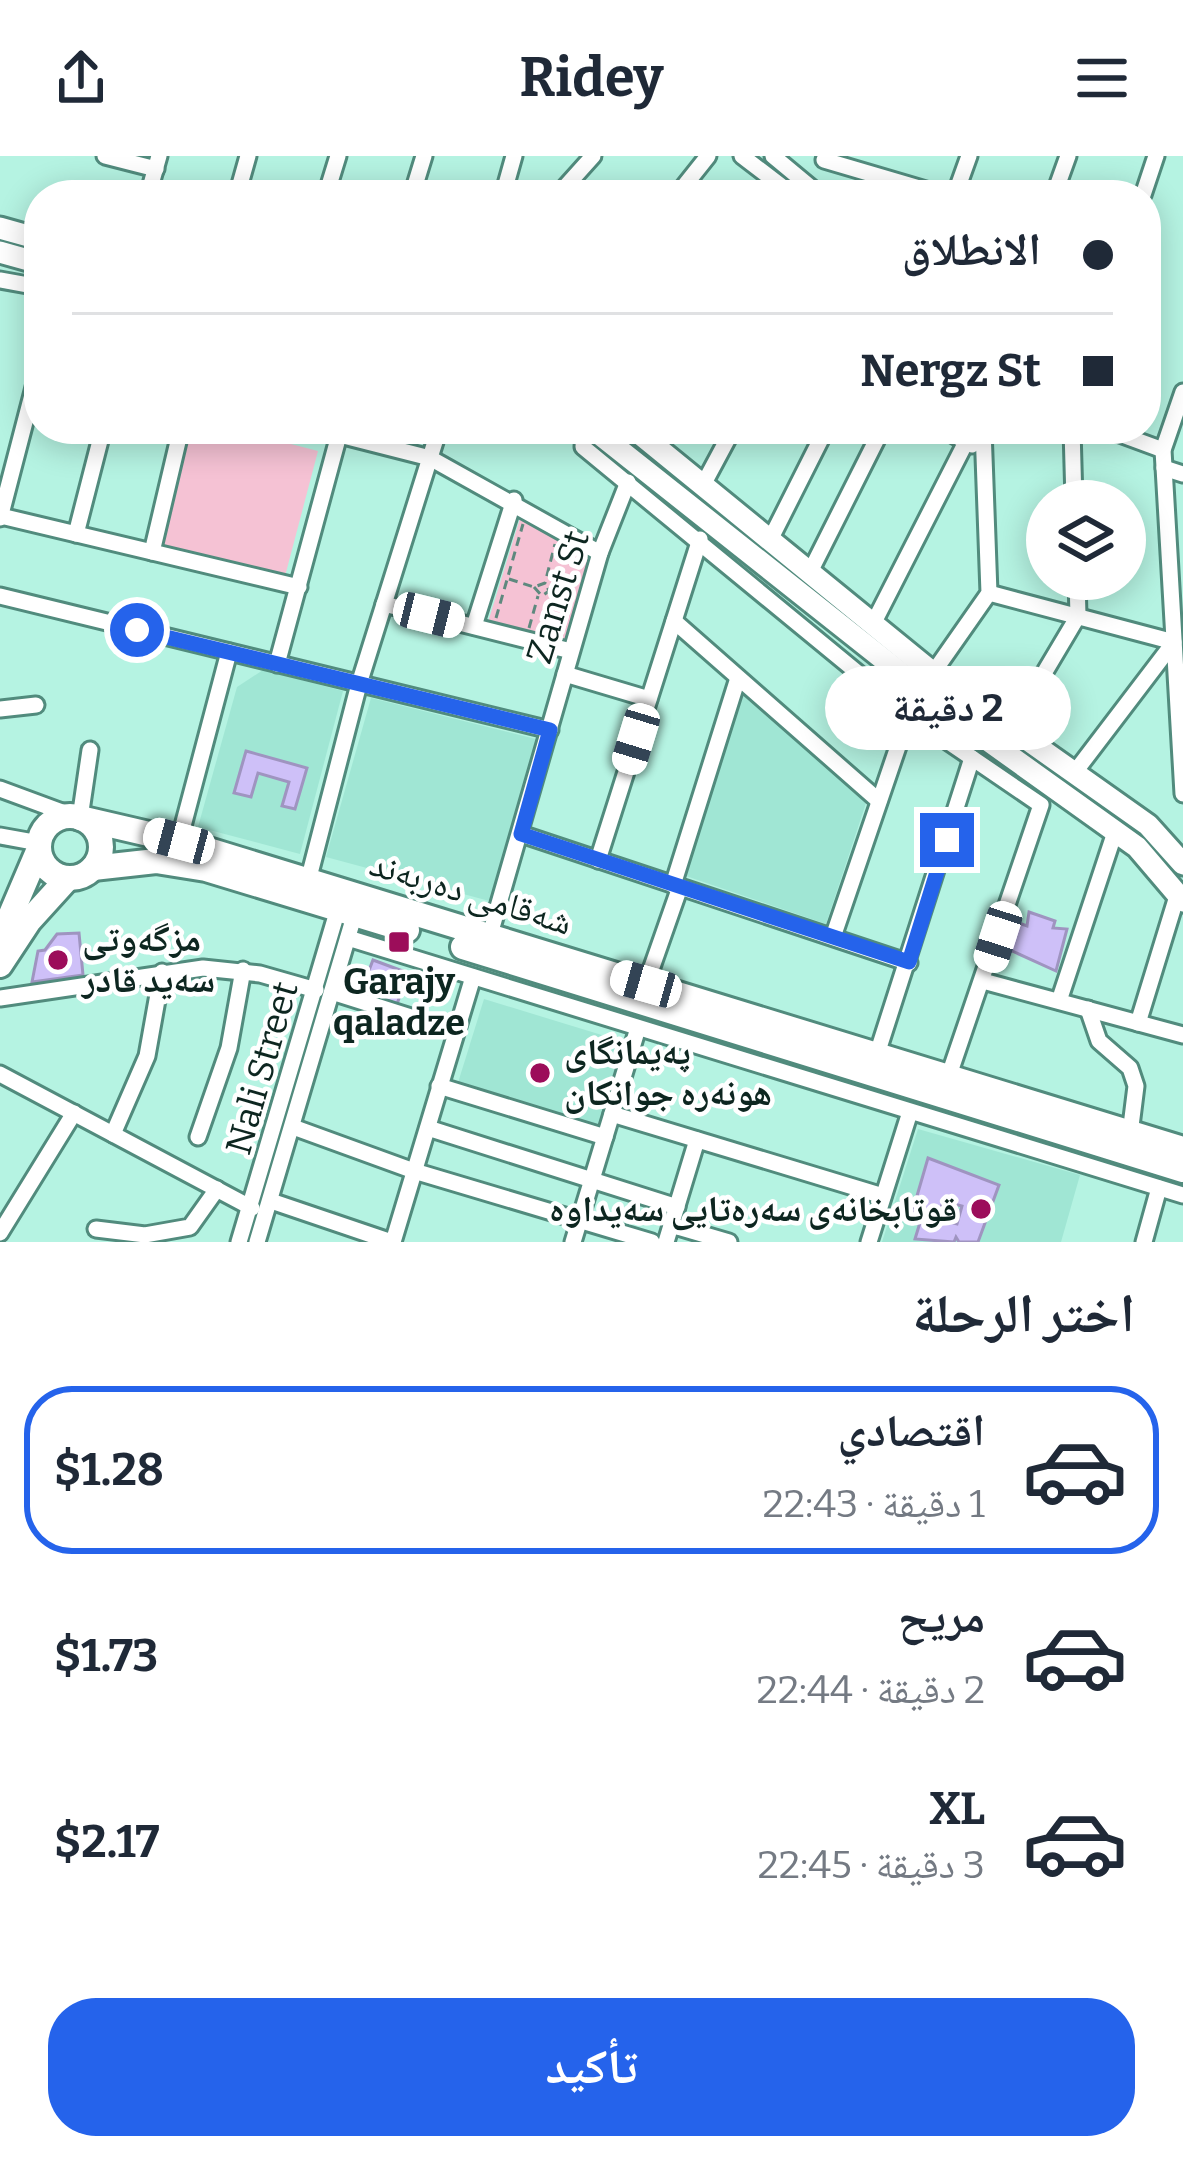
<!DOCTYPE html>
<html lang="ar">
<meta charset="utf-8">
<style>
:root{--surface:#fff;--page:#f2f2f3;--text:#1f2937;--muted:#747a83;--line:#e0e1e3;--accent:#2563eb}
body{margin:0;font-family:Bitter,"Noto Naskh Arabic",serif;background:var(--page);color:var(--text);direction:rtl;height:100vh;display:flex;flex-direction:column;font-size:45px;white-space:nowrap}
*{box-sizing:border-box;margin:0}
p{font-size:39px;color:var(--muted)}
.icon{flex:none;width:66px;height:66px;fill:none;stroke:currentColor;stroke-width:2;stroke-linecap:round;stroke-linejoin:round}
.map{position:relative;height:1086px;overflow:hidden;direction:ltr}
.sheet{display:flex;flex-direction:column;background:var(--surface);flex:1}
.sheet>*{flex:none}
.banner{position:absolute;left:24px;top:24px;width:1137px;height:264px;border-radius:48px;box-shadow:0 6px 30px #0003;direction:rtl;display:grid;align-content:center;height:264px;padding:0 48px;background:var(--surface)}
.controls{position:absolute;left:1026px;top:324px;display:grid;gap:24px}
.controls a{display:grid;place-items:center;width:120px;height:120px;border-radius:50%;background:var(--surface);box-shadow:0 6px 30px #0003;font-size:60px}
.end{position:absolute;width:54px;height:54px;margin:-27px;border:15px solid #2563eb;background:#fff;box-shadow:0 0 0 6px #fff}
.from{border-radius:50%}
.bubble{position:absolute;height:84px;border-radius:42px;background:var(--surface);box-shadow:0 6px 30px #0003;font-size:39px;font-weight:700;line-height:84px;text-align:center;direction:rtl}
.car{position:absolute;width:36px;height:72px;margin:-36px -18px;border-radius:15px;box-shadow:0 0 9px 3px #0007;background:linear-gradient(#fff 24%,#345 0 40%,#fff 0 76%,#345 0 86%,#fff 0)}
.banner b{display:flex;align-items:center;gap:42px;height:114px;font-size:45px}
.banner b+b{border-top:3px solid var(--line)}
.banner i{width:30px;height:30px;background:var(--text)}
ul{padding:0;list-style:none}
li{display:flex;align-items:center;gap:36px;height:168px;margin:0 24px 18px;padding:0 24px;border:6px solid transparent;border-radius:48px}
li div{flex:1}
li b{display:block;font-size:45px}
li em{font-style:normal;font-weight:700}
li.selected{border-color:var(--accent)}
li>.icon{width:108px;height:108px;stroke-width:1.5}
h2{padding:0 48px;font-size:54px;line-height:144px}
.cta{display:flex;gap:24px;margin-top:auto;padding:24px 48px}
.cta a{flex:1;height:138px;border-radius:48px;background:var(--accent);color:#fff;font-size:48px;font-weight:700;line-height:138px;text-align:center}
header{display:flex;justify-content:space-between;align-items:center;height:156px;padding:0 48px;background:var(--surface);font-size:54px;font-weight:700}
.map>svg:first-child{display:block}
</style>
<header><svg class="icon" aria-label="menu" viewBox="0 0 24 24"><path d="M4 6h16M4 12h16M4 18h16"/></svg>Ridey<svg class="icon" aria-label="share" viewBox="0 0 24 24"><path d="M12 15V3M7 8l5-5 5 5M5 13v7h14v-7"/></svg></header>
<div class="map">
<svg width="1183" height="1086" viewBox="0 0 1183 1086">
<rect width="100%" height="100%" fill="#b5f3e2"/>
<!-- built -->
<g fill="#a0e6d4">
<path d="M263 514 343 535 300 698 198 671 237 531Z"/>
<path d="M740 537 867 644 826 768 683 719Z"/>
<path d="M371 542 540 584 493 746 326 701Z"/>
<path d="M484 843 628 887 600 973 457 930Z"/>
<path d="M918 973 1080 1019 1061 1086H882Z"/>
</g>
<!-- green -->
<g fill="#f5c2d4">
<path d="M186 273H233L318 295 284 424 155 391Z"/>
<path d="M521 359 592 400 568 487 488 466Z"/>
</g>
<!-- building -->
<g fill="#cec0f8" stroke="#9f94c0" stroke-width="3" fill-rule="evenodd">
<path d="M246 595 307 612 295 653 282 650 289 626 258 617 251 641 234 637Z"/>
<path d="M1029 756 1055 765 1053 772 1067 773 1056 815 1010 794 1019 767 1027 770Z"/>
<path d="M79 777 83 819 32 826 38 795 45 794 57 778Z"/>
<path d="M373 804 408 817 397 848 361 835Z"/>
<path d="M928 1002 999 1029 978 1086H959L956 1081 954 1086 915 1083 922 1060 912 1057ZM943 1045 962 1050 957 1068 938 1063Z"/>
</g>
<g fill="none" stroke-linecap="round" stroke-linejoin="round">
<defs>
<g id="minor">
<path d="M105 0 156 13"/>
<path d="M742 0 793 39"/>
<path d="M773 0 820 39"/>
<path d="M824 4 943 39"/>
<path d="M148 39 159 0"/>
<path d="M237 39 248 0"/>
<path d="M326 39 338 0"/>
<path d="M412 39 424 0"/>
<path d="M503 39 514 0"/>
<path d="M558 39 593 0"/>
<path d="M677 39 708 0"/>
<path d="M955 39 969 0"/>
<path d="M1054 39 1068 0"/>
<path d="M1143 39 1156 0"/>
<path d="M0 124 39 131"/>
<path d="M1183 236 1163 294 1183 638"/>
<path d="M316 273 430 302 600 397"/>
<path d="M584 273 583 291 909 559 1041 649 948 922"/>
<path d="M943 273 972 289"/>
<path d="M1072 273 1074 345"/>
<path d="M1106 273 1163 294"/>
<path d="M1164 312 1183 318"/>
<path d="M703 329 733 273"/>
<path d="M1 360 299 431"/>
<path d="M0 362 39 212"/>
<path d="M76 378 103 273"/>
<path d="M770 384 826 273"/>
<path d="M152 396 181 273"/>
<path d="M810 416 882 273"/>
<path d="M989 437 1174 486 1075 616"/>
<path d="M0 440 550 574"/>
<path d="M384 448 571 495"/>
<path d="M674 465 879 645"/>
<path d="M873 468 966 286"/>
<path d="M474 470 514 344"/>
<path d="M277 508 339 279"/>
<path d="M933 517 989 437 983 273"/>
<path d="M565 518 649 543"/>
<path d="M0 553 36 549"/>
<path d="M1011 573 1078 460 1077 423"/>
<path d="M0 633 73 660"/>
<path d="M80 662 90 594"/>
<path d="M521 678 909 807"/>
<path d="M0 680 39 687"/>
<path d="M179 685 229 496"/>
<path d="M598 704 700 383"/>
<path d="M308 725 359 528 439 273"/>
<path d="M673 729 738 522"/>
<path d="M833 781 918 532"/>
<path d="M348 782 1183 1039"/>
<path d="M489 782 600 397 628 326"/>
<path d="M983 825 1183 879"/>
<path d="M646 828 680 731"/>
<path d="M332 836 455 875"/>
<path d="M0 842 203 812 260 818 316 834"/>
<path d="M1059 845 1115 676"/>
<path d="M1088 853 1099 885 1130 912 1136 930 1130 978"/>
<path d="M1138 867 1178 737"/>
<path d="M877 898 972 602"/>
<path d="M0 918 252 1052"/>
<path d="M439 930 605 981"/>
<path d="M612 958 883 1040"/>
<path d="M293 971 414 1015 652 1086"/>
<path d="M428 972 677 1051"/>
<path d="M113 978 147 900 162 816"/>
<path d="M198 981 229 892 243 814"/>
<path d="M271 1045 392 1086"/>
<path d="M671 1069 729 1086"/>
<path d="M96 1073 145 1079 190 1071 217 1033"/>
<path d="M0 1077 74 957"/>
<path d="M239 1086 338 753"/>
<path d="M257 1086 355 757"/>
<path d="M393 1086 473 821"/>
<path d="M573 1086 638 872"/>
<path d="M666 1086 697 984"/>
<path d="M869 1086 910 956"/>
<path d="M1144 1086 1159 1032"/>
</g>
<g id="major">
<path d="M0 72 39 83"/>
<path d="M0 96 39 107"/>
<path d="M593 273 965 568 1137 691 1183 745"/>
<path d="M634 273 933 517 1148 669 1183 708"/>
</g>
<g id="highway">
<circle cx="70" cy="691" r="31"/>
<path d="M80 662 179 685 1183 993"/>
<path d="M93 712 156 705 206 713 407 774"/>
<path d="M0 784 39 693"/>
<path d="M463 791 1183 1014"/>
<path d="M0 809 29 765 68 722"/>
</g>
</defs>
<!-- minor casing -->
<use href="#minor" stroke="#518b7d" stroke-width="21"/>
<!-- major casing -->
<use href="#major" stroke="#518b7d" stroke-width="27"/>
<!-- highway casing -->
<use href="#highway" stroke="#518b7d" stroke-width="30"/>
<!-- path -->
<g stroke="#5e897e" stroke-width="3" stroke-dasharray="9 6" stroke-linecap="butt">
<path d="M509 423 534 431 545 427 555 388"/>
<path d="M534 431 542 440 549 435 546 428"/>
<path d="M550 435 576 443"/>
<path d="M496 462 523 368"/>
<path d="M529 472 538 440"/>
</g>
<!-- minor -->
<use href="#minor" stroke="#fff" stroke-width="15"/>
<!-- major -->
<use href="#major" stroke="#fff" stroke-width="21"/>
<!-- highway -->
<use href="#highway" stroke="#fff" stroke-width="24"/>
</g>
<g fill="none" stroke-linecap="round" stroke-linejoin="round">
<!-- route -->
<path stroke="#2563eb" stroke-width="15" d="M137 474 550 574 521 678 909 806 947 684"/>
</g>
<!-- markers -->
<g fill="#9c0d5a" stroke="#fff" stroke-width="4.5">
<rect x="387" y="774" width="24" height="24" rx="6"/>
<circle cx="58" cy="804" r="12"/>
<circle cx="540" cy="917" r="12"/>
<circle cx="981" cy="1053" r="12"/>
</g>
<g text-anchor="middle" dominant-baseline="central" stroke-width="9" stroke-linejoin="round" paint-order="stroke">
<!-- street labels -->
<g font-size="36" fill="#0d2620" stroke="#fff">
<text transform="translate(558 441) rotate(-73)">Zanst St</text>
<text transform="translate(471 737) rotate(17)">شەقامی دەربەند</text>
<text transform="translate(262 912) rotate(-74)">Nali Street</text>
</g>
<!-- poi labels -->
<g font-size="36" font-weight="bold" fill="#0d2620" stroke="#fff" text-anchor="start">
<text x="82" y="783">مزگەوتی<tspan x="82" dy="41">سەید قادر</tspan></text>
<text x="399" y="826" text-anchor="middle">Garajy<tspan x="399" dy="41">qaladze</tspan></text>
<text x="564" y="896">پەیمانگای<tspan x="564" dy="41">هونەرە جوانکان</tspan></text>
<text x="957" y="1053" text-anchor="end">قوتابخانەی سەرەتایی سەیداوە</text>
</g>
</g>
</svg>
<div class="controls">
<a><svg class="icon" aria-label="layers" viewBox="0 0 24 24"><path d="M12 4l9 5-9 5-9-5zM3 14l9 5 9-5"/></svg></a>
</div>
<i class="end from" style="left:137px;top:474px"></i>
<i class="end" style="left:947px;top:684px"></i>
<div class="bubble" style="left:825px;top:510px;width:246px">2 دقيقة</div>
<i class="car" style="left:429px;top:459px;rotate:104deg"></i>
<i class="car" style="left:636px;top:583px;rotate:197deg"></i>
<i class="car" style="left:179px;top:685px;rotate:285deg"></i>
<i class="car" style="left:998px;top:781px;rotate:198deg"></i>
<i class="car" style="left:646px;top:828px;rotate:286deg"></i>
<div class="banner">
<b><i class="from"></i>الانطلاق</b>
<b><i></i>Nergz St</b>
</div>
</div>
<section class="sheet">
<h2>اختر الرحلة</h2>
<ul>
<li class="selected"><svg class="icon" aria-label="car" viewBox="0 0 24 24"><path d="M5 17H2v-5l4-1 3-4h7l3 4 3 1v5h-3M9 17h6M6 11h13"/><circle cx="7" cy="17" r="2"/><circle cx="17" cy="17" r="2"/></svg><div><b>اقتصادي</b><p>1 دقيقة · 22:43</p></div><em>$1.28</em></li>
<li><svg class="icon" aria-label="car" viewBox="0 0 24 24"><path d="M5 17H2v-5l4-1 3-4h7l3 4 3 1v5h-3M9 17h6M6 11h13"/><circle cx="7" cy="17" r="2"/><circle cx="17" cy="17" r="2"/></svg><div><b>مريح</b><p>2 دقيقة · 22:44</p></div><em>$1.73</em></li>
<li><svg class="icon" aria-label="car" viewBox="0 0 24 24"><path d="M5 17H2v-5l4-1 3-4h7l3 4 3 1v5h-3M9 17h6M6 11h13"/><circle cx="7" cy="17" r="2"/><circle cx="17" cy="17" r="2"/></svg><div><b>XL</b><p>3 دقيقة · 22:45</p></div><em>$2.17</em></li>
</ul>
<div class="cta"><a>تأكيد</a></div>
</section>
